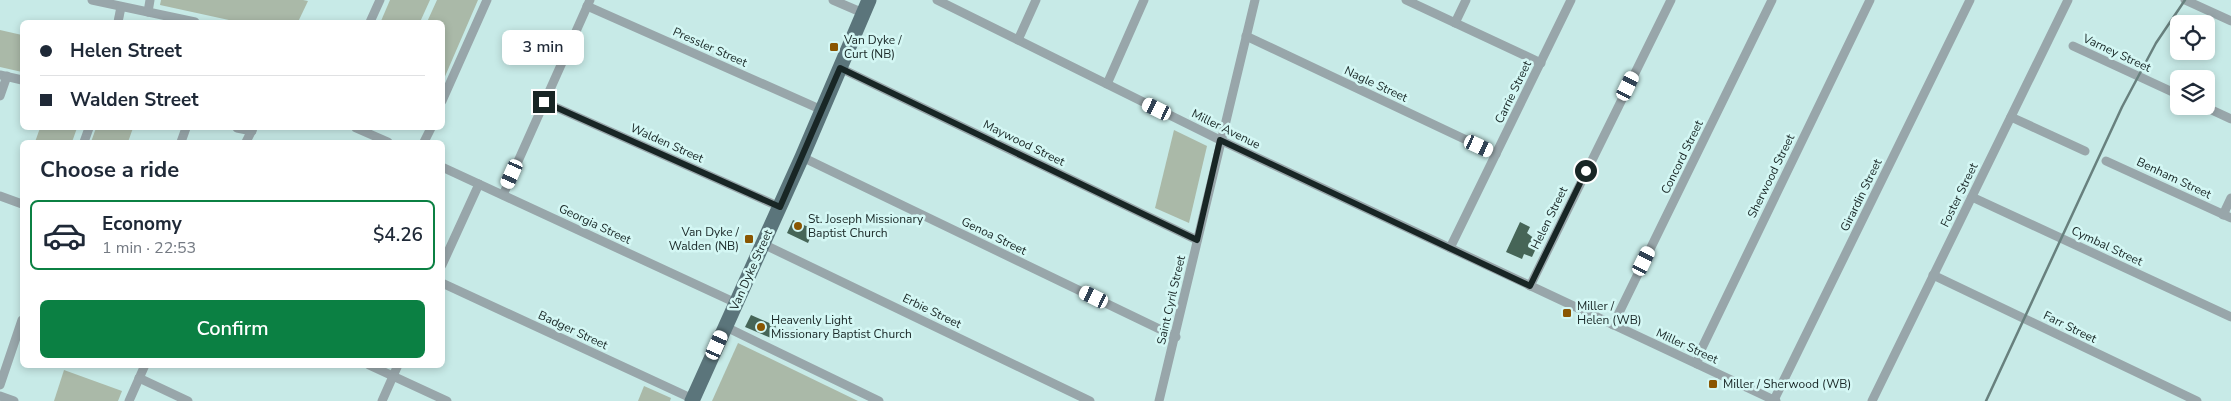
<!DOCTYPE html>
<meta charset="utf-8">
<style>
:root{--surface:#fff;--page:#f6f6f7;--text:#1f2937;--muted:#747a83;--line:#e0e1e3;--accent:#0b8043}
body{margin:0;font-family:"Nunito Sans",sans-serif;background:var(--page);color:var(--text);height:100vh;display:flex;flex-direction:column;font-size:19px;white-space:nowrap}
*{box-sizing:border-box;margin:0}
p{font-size:16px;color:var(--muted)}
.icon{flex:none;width:28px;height:28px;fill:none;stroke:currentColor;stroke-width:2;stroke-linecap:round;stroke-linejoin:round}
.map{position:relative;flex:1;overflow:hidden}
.side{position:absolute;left:20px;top:140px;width:425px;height:228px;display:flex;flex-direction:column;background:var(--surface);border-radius:8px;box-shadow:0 2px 8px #0003}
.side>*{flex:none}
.hud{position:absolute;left:20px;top:20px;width:425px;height:110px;border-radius:8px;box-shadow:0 2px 8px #0003;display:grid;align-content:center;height:110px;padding:0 20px;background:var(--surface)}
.controls{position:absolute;left:2170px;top:15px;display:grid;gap:10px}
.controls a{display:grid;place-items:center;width:45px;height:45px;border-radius:8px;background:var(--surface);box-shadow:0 2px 8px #0003;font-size:25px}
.end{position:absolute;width:22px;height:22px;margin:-11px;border:6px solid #182625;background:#fff;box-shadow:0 0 0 2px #fff}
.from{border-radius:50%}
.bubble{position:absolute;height:35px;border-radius:8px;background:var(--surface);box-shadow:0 2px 8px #0003;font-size:16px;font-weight:600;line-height:35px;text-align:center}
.car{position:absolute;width:15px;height:30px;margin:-15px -8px;border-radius:6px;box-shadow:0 0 4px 1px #0007;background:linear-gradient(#fff 24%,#345 0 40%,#fff 0 76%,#345 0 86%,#fff 0)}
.hud b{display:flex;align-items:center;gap:18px;height:48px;font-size:19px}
.hud b+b{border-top:1px solid var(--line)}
.hud i{width:12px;height:12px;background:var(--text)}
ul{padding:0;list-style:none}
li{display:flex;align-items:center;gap:15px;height:70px;margin:0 10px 8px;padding:0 10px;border:2px solid transparent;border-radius:8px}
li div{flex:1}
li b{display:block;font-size:19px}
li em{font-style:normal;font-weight:600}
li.on{border-color:var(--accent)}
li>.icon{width:45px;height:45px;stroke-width:1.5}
h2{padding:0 20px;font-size:22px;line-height:60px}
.cta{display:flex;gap:10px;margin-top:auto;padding:10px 20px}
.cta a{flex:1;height:58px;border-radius:8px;background:var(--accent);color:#fff;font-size:20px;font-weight:600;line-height:58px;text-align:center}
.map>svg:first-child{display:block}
</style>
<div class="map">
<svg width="2231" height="401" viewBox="0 0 2231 401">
<rect width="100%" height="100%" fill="#c7eae7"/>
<!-- green -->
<g fill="#aab9a8">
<path d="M161 0H303L308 1 298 22H238L160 5Z"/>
<path d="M390 0H430L420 22H384L381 21Z"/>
<path d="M437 0H478L443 81 442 22H427Z"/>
<path d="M0 30 22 35V72L0 67Z"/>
<path d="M40 128H77L72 142H35Z"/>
<path d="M96 128H133L128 142H91Z"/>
<path d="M1174 130 1207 146 1189 223 1155 208Z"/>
<path d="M738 343 858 401H712Z"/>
<path d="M64 370 122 391 118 401H54Z"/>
<path d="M644 386 671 398 670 401H638Z"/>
</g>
<!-- building -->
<g fill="#466557">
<path d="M793 220 819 232 816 239 811 236 808 243 787 233Z"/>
<path d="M1520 222 1530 227 1527 233 1539 242 1532 257 1524 254 1522 259 1506 252Z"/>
<path d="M751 315 776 326 771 338 745 327Z"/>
</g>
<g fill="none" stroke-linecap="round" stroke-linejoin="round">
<!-- minor -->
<g stroke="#98a6aa" stroke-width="9">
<path d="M92 0 195 22"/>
<path d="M833 0 863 13"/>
<path d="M937 0 1220 140 1776 401"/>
<path d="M1406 0 1541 63"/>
<path d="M2185 0 2231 21"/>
<path d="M587 6 822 110"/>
<path d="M148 12 150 0"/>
<path d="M118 22 121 7"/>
<path d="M370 22 380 0"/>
<path d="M1455 23 1466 0"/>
<path d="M1246 36 1496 154"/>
<path d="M1018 40 1036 0"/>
<path d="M2073 46 2179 95"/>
<path d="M840 68 1197 240"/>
<path d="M0 75 22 80"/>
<path d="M1107 84 1144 0"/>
<path d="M0 96 7 76"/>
<path d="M442 101 487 0"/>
<path d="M544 102 780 207"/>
<path d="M2203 106 2231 119"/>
<path d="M2011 117 2085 151"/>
<path d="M237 128 252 131"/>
<path d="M356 128 388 142"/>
<path d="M84 142 89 128"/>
<path d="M181 142 186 128"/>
<path d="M246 142 253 128"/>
<path d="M424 142 431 128"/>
<path d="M802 157 1176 337"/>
<path d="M2106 161 2231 218"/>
<path d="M442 167 736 303"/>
<path d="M503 195 590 0"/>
<path d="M0 196 22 204"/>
<path d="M1972 197 2231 317"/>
<path d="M2223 215 2231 198"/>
<path d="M763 244 1090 401"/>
<path d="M1450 248 1571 0"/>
<path d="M442 265 479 184"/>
<path d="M1933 275 2197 401"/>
<path d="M442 283 693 399"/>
<path d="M1530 286 1671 0"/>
<path d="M1613 325 1772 0"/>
<path d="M726 327 879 401"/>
<path d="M1697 364 1700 352 1870 0"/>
<path d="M369 365 447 401"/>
<path d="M139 378 188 401"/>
<path d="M0 385 22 320"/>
<path d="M0 396 14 401"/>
<path d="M1774 400 1970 0"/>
<path d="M129 401 145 365"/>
<path d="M382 401 398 365"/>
<path d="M1159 401 1255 0"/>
<path d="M1872 401 2068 0"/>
</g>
<!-- primary -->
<path stroke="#5b757b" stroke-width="15" d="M692 401 802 157 869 0"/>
<!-- rail -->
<path stroke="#68807e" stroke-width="2.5" d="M1986 401 2122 107 2156 43 2185 0"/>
</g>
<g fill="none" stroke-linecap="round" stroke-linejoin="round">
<!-- route -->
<path stroke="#182625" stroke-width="6" d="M544 102 780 207 840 68 1197 240 1220 140 1530 286 1586 171"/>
</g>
<!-- markers -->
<g fill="#8a5601" stroke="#d4f7f4" stroke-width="2">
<rect x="829" y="42" width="10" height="10" rx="2.5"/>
<circle cx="798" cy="226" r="5"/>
<rect x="744" y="234" width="10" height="10" rx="2.5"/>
<rect x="1562" y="308" width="10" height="10" rx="2.5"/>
<circle cx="761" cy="327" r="5"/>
<rect x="1708" y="379" width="10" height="10" rx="2.5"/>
</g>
<g text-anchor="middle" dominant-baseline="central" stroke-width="5" stroke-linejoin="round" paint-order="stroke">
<!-- poi labels -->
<g font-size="12" fill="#182625" stroke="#d4f7f4" text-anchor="start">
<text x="844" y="40">Van Dyke /<tspan x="844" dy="14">Curt (NB)</tspan></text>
<text x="808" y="219">St. Joseph Missionary<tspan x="808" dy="14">Baptist Church</tspan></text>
<text x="739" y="232" text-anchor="end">Van Dyke /<tspan x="739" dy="14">Walden (NB)</tspan></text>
<text x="1577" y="306">Miller /<tspan x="1577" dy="14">Helen (WB)</tspan></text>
<text x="771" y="320">Heavenly Light<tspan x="771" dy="14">Missionary Baptist Church</tspan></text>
<text x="1723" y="384">Miller / Sherwood (WB)</text>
</g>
<!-- street labels -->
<g font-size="12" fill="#182625" stroke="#d4f7f4">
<text transform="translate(710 47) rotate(24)">Pressler Street</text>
<text transform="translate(2117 53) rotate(25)">Varney Street</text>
<text transform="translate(1376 84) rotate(25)">Nagle Street</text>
<text transform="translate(1513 92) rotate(-64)">Carrie Street</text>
<text transform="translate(1226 129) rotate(26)">Miller Avenue</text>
<text transform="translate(667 143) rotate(24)">Walden Street</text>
<text transform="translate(1024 143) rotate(26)">Maywood Street</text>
<text transform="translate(1682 157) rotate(-64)">Concord Street</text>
<text transform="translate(1771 176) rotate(-64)">Sherwood Street</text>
<text transform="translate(2174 178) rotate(25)">Benham Street</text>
<text transform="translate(1861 195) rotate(-64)">Girardin Street</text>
<text transform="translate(1959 195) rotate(-64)">Foster Street</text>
<text transform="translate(1549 218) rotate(-64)">Helen Street</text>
<text transform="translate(595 224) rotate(25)">Georgia Street</text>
<text transform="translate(994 236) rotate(26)">Genoa Street</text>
<text transform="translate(2107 246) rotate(25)">Cymbal Street</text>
<text transform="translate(751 270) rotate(-66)">Van Dyke Street</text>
<text transform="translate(1171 300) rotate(-77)">Saint Cyril Street</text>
<text transform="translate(932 311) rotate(26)">Erbie Street</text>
<text transform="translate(2070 327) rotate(26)">Farr Street</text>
<text transform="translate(573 330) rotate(25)">Badger Street</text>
<text transform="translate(1687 346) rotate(25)">Miller Street</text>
</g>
</g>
</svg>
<div class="controls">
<a><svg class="icon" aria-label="locate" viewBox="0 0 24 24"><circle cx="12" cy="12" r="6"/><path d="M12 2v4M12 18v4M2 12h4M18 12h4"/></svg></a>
<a><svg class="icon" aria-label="layers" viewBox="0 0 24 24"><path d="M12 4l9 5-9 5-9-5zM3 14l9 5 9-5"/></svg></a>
</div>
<i class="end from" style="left:1586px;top:171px"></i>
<i class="end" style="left:544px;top:102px"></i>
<div class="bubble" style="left:502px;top:30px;width:82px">3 min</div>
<i class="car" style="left:1628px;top:86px;rotate:26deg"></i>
<i class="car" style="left:1157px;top:109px;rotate:296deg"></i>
<i class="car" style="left:1479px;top:146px;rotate:115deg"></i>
<i class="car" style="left:512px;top:174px;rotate:204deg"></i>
<i class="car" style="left:1644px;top:261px;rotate:26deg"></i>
<i class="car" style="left:1094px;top:297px;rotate:296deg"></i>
<i class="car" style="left:717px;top:345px;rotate:24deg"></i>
<div class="hud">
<b><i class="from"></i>Helen Street</b>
<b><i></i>Walden Street</b>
</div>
<section class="side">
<h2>Choose a ride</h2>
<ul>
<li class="on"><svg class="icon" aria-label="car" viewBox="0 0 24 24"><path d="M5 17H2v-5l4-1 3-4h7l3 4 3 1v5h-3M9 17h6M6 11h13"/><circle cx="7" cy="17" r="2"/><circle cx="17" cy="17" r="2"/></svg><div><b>Economy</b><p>1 min · 22:53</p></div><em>$4.26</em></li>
</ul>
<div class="cta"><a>Confirm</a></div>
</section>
</div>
